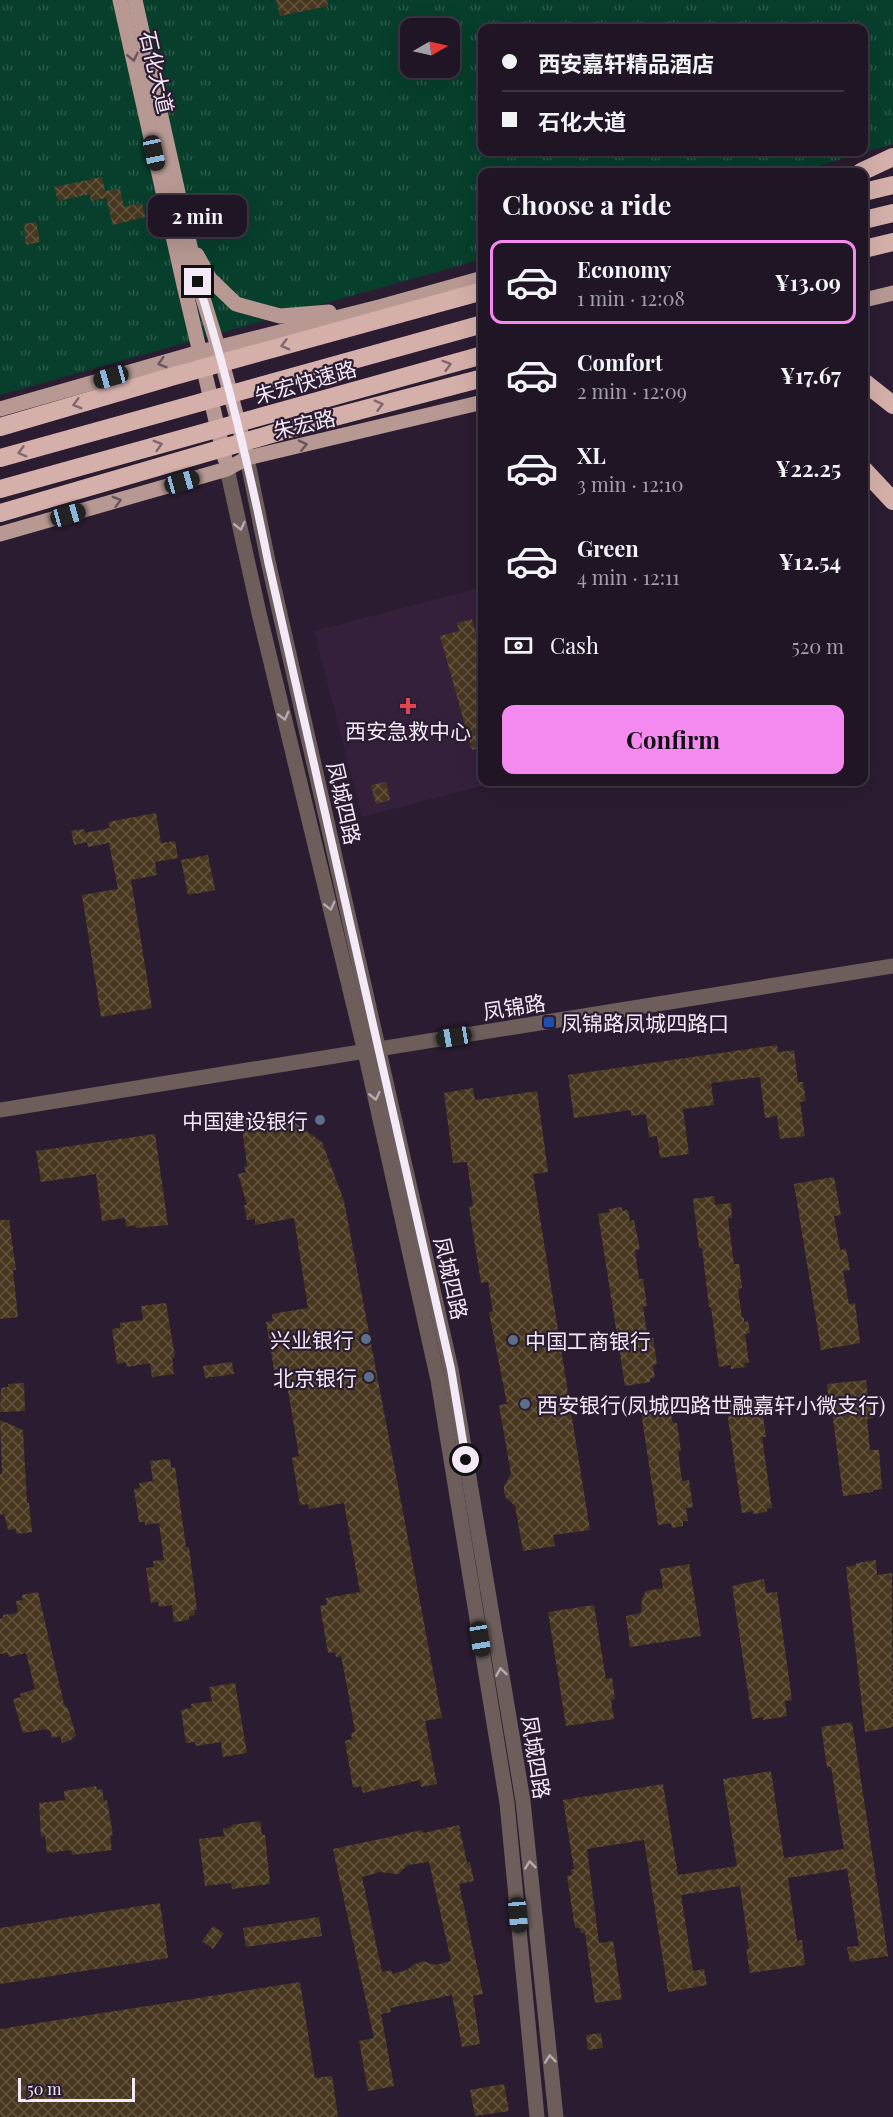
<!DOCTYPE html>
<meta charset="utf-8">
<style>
:root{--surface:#201525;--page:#281e2d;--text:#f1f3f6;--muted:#a29fa7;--line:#3d3442;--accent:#f489f0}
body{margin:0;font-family:"Playfair Display","Noto Sans SC",serif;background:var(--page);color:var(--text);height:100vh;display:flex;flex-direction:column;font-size:22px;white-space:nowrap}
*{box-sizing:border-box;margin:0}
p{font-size:20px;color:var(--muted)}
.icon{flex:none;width:33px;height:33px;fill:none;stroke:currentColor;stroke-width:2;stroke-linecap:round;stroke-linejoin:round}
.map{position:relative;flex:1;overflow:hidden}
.sheet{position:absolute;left:478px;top:168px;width:390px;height:618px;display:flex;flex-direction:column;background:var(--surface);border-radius:12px;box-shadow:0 6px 24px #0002,0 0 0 2px var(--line)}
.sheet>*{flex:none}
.hud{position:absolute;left:478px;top:24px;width:390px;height:132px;border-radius:12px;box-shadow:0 6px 24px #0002,0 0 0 2px var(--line);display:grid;align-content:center;height:132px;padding:0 24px;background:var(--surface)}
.needle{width:39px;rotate:81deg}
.controls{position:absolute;left:400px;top:18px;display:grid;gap:12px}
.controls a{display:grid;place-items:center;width:60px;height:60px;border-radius:12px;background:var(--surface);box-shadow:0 6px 24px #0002,0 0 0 2px var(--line);font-size:30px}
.scale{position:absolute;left:18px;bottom:15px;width:117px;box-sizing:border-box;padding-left:6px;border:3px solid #f3e9f7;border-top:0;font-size:16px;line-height:21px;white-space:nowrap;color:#f3e9f7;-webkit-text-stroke:4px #2b1c31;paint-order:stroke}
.end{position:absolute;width:27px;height:27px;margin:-14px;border:8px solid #f3e9f7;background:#111;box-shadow:0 0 0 3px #111}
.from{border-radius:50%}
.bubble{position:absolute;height:42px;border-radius:12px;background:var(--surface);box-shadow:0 6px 24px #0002,0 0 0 2px var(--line);font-size:20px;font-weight:700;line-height:42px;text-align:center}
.car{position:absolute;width:18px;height:36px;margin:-18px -9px;border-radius:8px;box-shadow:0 0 4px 2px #0007;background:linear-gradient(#222 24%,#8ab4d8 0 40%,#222 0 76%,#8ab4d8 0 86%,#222 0)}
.hud b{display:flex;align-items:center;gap:21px;height:57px;font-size:22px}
.hud b+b{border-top:2px solid var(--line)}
.hud i{width:15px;height:15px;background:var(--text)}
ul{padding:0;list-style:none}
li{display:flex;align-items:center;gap:18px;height:84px;margin:0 12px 9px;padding:0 12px;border:3px solid transparent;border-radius:12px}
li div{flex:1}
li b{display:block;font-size:22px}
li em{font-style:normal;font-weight:700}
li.selected{border-color:var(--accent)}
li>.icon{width:54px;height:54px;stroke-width:1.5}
h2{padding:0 24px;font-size:27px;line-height:72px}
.pay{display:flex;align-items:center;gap:15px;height:66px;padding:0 24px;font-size:22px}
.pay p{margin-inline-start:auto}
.action{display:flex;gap:12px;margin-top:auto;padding:12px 24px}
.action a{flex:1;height:69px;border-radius:12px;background:var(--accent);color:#111;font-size:24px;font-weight:700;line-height:69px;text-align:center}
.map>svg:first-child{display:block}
</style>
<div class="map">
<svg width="893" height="2117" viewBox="0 0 893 2117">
<defs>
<pattern id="grass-tufts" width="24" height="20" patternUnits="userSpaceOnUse" patternTransform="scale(1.5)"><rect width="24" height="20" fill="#073e2c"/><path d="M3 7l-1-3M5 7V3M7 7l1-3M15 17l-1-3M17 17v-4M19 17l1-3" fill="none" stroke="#2c5a4b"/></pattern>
<pattern id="building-cross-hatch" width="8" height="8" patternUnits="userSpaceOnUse" patternTransform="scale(1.5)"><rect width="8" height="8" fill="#48371f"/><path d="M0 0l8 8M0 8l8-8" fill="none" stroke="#635440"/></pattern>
</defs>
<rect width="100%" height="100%" fill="#2b1c31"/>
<!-- built -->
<path fill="#34203b" d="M483 587V782H497L362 817 314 631Z"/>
<!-- grass -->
<path fill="url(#grass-tufts)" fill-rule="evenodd" d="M0 0H893V144L797 172H483V259L0 395ZM411 28H450V68H411ZM483 28H864V152H483Z"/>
<!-- building -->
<g fill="url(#building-cross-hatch)" fill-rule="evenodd">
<path d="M276 0H327L328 6 280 16Z"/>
<path d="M102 177 105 191 120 189 124 207 142 203 145 217 113 225 106 198 91 201 90 194 58 201 54 187Z"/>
<path d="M36 222 40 242 26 245 24 224Z"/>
<path d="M472 619 483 658V747L472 750 440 636 459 631 457 623Z"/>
<path d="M386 782 390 800 376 804 371 785Z"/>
<path d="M156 813 161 843 175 841 178 858 155 862 157 875 131 880 152 1008 101 1017 82 895 118 889 109 843 88 847 87 842 74 845 71 831 84 829 85 833 110 828 108 822Z"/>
<path d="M208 855 215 890 188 895 181 860Z"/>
<path d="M777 1045 778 1052 794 1050 798 1082H803L806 1101 800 1102 805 1136 780 1139 777 1116 765 1118 760 1077 711 1083 714 1105 683 1109 689 1154 660 1158 657 1136 649 1137 646 1114 631 1116V1110L574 1118 568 1075Z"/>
<path d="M473 1088 475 1100 537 1091 548 1172 533 1174 590 1530 553 1535 555 1546 523 1551 515 1506 506 1498 504 1493V1486L511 1474 499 1405 507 1404 489 1312 493 1311 488 1282 481 1283 469 1207 473 1206 467 1162 453 1163 444 1093Z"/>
<path d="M281 1113 322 1142 344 1201 442 1718 425 1721 437 1784 421 1787 420 1780 363 1793 361 1786 353 1788 345 1741 352 1739 351 1733 355 1732 348 1692 341 1656 336 1657 335 1652 328 1653 320 1606 327 1605 326 1598 360 1592 344 1503 309 1509 308 1504 300 1505 292 1458 299 1456 285 1373H283L282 1368 274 1370 266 1322 273 1321 272 1314 308 1308 294 1218 255 1225V1219L247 1220 244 1205H247L238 1174 246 1172 244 1166H247L241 1119Z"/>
<path d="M155 1134 168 1225 136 1228 135 1225 126 1227 125 1218 102 1221 96 1174 41 1182 36 1151Z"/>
<path d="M834 1177 841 1215 834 1216 840 1250 846 1249 850 1270 843 1271 849 1304 855 1303 860 1343 821 1350 794 1184Z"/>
<path d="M714 1196 715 1205 731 1203 732 1218H728L734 1264H739L742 1288 738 1289 742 1318 744 1317V1322L748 1321 750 1333 745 1334 749 1363H744L745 1367 731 1369V1365L719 1367 711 1307H709L702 1248H699L693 1199Z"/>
<path d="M622 1207V1211L628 1210 630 1221 634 1220 640 1249 635 1250 639 1279H643L647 1306 643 1307 648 1338 653 1337 657 1364 653 1365 655 1378H650V1382L625 1386 598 1214 610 1212 609 1209Z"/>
<path d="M0 1220H9L16 1270H13L18 1317 0 1319Z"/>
<path d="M166 1303 175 1357 172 1358 174 1374 152 1377 150 1363 127 1367 126 1362 117 1364 112 1329 120 1328V1323L143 1320 141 1306Z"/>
<path d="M232 1362 234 1374 205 1378 203 1366Z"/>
<path d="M866 1380 868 1396 870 1395 873 1418 867 1419 870 1450H879L882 1489 873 1490V1492L843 1496 831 1403H829L827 1384Z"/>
<path d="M24 1383 25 1411 0 1412 1 1388 8 1387V1384Z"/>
<path d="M750 1394V1398L756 1397 757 1410 762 1409 766 1437H762L772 1508 767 1509V1512L753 1514V1511L742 1513 725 1398Z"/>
<path d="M666 1408V1412L670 1411 673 1423H677L681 1451H678L682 1481 689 1480 693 1507 686 1508 688 1521H683V1526L672 1528 671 1523 658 1525 641 1412Z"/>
<path d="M0 1420 23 1430 27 1503H29L32 1532 17 1534 16 1529 8 1530 4 1514 0 1515V1474H2Z"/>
<path d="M170 1459 171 1468 175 1467 186 1547H189L197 1610H194L195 1615 189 1616V1620L174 1622 172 1605 159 1607 158 1602 151 1603 146 1568 154 1567 153 1561 164 1560 159 1523 145 1525V1522H139L134 1489 140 1488 139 1483 153 1481 150 1461Z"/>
<path d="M876 1560 877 1575 892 1573 893 1727 865 1732 846 1567 856 1565V1563Z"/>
<path d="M689 1564 701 1636 630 1647 626 1616 641 1613 642 1598 646 1591 663 1588 660 1569Z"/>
<path d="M764 1579 766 1593 777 1592 792 1700 785 1701 787 1716 763 1720V1717L752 1719 732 1586Z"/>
<path d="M38 1592 64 1704 68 1709 76 1735 71 1740 62 1743 60 1736 52 1738 50 1730 48 1731 47 1729 23 1733 13 1699 21 1697 20 1694 35 1689 26 1653 9 1657 8 1653 0 1654V1619L3 1618V1615L18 1613 16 1601 23 1600 22 1595Z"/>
<path d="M594 1605 606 1679 612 1678 615 1699 611 1700 614 1719 566 1726 548 1612Z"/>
<path d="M235 1683 247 1753 223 1757 221 1742 196 1746 195 1742 186 1743 181 1710 192 1708 191 1704 212 1701 209 1687Z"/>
<path d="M852 1722 888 1956 850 1962 847 1947 859 1946 847 1869 788 1878 797 1941 802 1940 805 1965 750 1973 746 1949H749L740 1886 681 1895 693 1971 704 1969 707 1985 668 1992 644 1840 587 1849 599 1943 613 1941 622 1999 595 2003 585 1933H581L580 1928H575L567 1876 572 1875 571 1870 574 1869 563 1800 663 1784 678 1875 737 1866 723 1779 771 1771 784 1858 844 1849 831 1767H827L821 1727Z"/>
<path d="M96 1786 97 1790 102 1789 104 1801 107 1800 113 1836H110L112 1850 72 1855 71 1850 47 1853 45 1836 41 1837 39 1803 65 1800 64 1791Z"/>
<path d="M260 1821 262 1835H265L270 1884 232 1889 231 1883 205 1886 199 1839 224 1836 223 1829 232 1827 231 1825Z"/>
<path d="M459 1825 467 1863 470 1862 474 1881 459 1884 483 1994 473 1996 480 2044 462 2047 452 1995 390 2008 391 2012 381 2014 394 2086 368 2091 359 2041 374 2038 333 1849 422 1830 423 1833ZM429 1862 451 1961 435 1965 423 1961 413 1965 407 1970 392 1974 391 1970 382 1972 362 1877 380 1872 398 1874 408 1865Z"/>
<path d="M160 1903 168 1958 0 1984V1928Z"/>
<path d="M319 1917 322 1936 246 1947 243 1928Z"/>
<path d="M213 1926 224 1933 213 1949 202 1941Z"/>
<path d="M300 1982 315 2078 332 2076 338 2117H0V2029Z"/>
<path d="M601 2033 603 2048 588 2050 586 2035Z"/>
<path d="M504 2084 509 2111 475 2116 470 2090Z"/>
</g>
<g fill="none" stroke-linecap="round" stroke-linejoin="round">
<!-- minor -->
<g stroke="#6d5e5b" stroke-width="15">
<path d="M247 458 268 561 451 1369 523 1801 556 2117"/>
<path d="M227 469 259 613 365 1052 438 1380 507 1803 537 2117"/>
<path d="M0 1110 893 966"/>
</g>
<!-- major -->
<g stroke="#b79893" stroke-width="15">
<path d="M120 0 184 285 225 459"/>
<path d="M135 0 198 282 218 347 246 452"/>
<path d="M197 255 210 279 236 304 280 316 329 312"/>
<path d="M864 300 893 293"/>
<path d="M0 409 200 352 383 306 483 278"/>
<path d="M0 534 227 469 247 458 483 402"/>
</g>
<!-- highway -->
<g stroke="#d5b0aa" stroke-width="18">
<path d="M861 172 893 157"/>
<path d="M864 192 893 185"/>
<path d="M864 220 893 213"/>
<path d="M864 249 893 242"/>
<path d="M864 382 893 405"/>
<path d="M0 427 174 376 483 291"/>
<path d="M0 458 483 324"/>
<path d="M864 470 893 501"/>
<path d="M0 489 483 355"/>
<path d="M0 513 285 430 483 378"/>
</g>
</g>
<!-- one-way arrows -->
<defs><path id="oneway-chevron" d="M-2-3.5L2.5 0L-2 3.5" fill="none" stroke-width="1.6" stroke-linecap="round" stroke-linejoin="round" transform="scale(1.5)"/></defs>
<g stroke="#6a545d">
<use href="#oneway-chevron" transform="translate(133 57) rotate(77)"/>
<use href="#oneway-chevron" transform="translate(162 363) rotate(164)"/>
<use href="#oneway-chevron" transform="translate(303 445) rotate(-13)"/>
<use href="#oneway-chevron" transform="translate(117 501) rotate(-16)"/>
</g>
<g stroke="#80666e">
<use href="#oneway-chevron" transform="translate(285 345) rotate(165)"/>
<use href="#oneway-chevron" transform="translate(447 365) rotate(-16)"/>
<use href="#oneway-chevron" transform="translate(77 404) rotate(164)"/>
<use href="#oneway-chevron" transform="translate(379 405) rotate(-15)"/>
<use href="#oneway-chevron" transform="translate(158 445) rotate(-16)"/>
<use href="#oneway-chevron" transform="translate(22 452) rotate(165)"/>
</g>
<g stroke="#b7aab1">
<use href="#oneway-chevron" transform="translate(240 526) rotate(77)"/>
<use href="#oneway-chevron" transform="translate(284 716) rotate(76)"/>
<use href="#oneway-chevron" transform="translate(330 906) rotate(76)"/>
<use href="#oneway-chevron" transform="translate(375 1096) rotate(77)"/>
<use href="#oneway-chevron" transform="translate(501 1672) rotate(-99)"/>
<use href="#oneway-chevron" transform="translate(530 1865) rotate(-96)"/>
<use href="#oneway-chevron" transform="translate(550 2059) rotate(-96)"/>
</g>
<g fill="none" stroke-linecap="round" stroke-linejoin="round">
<!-- route -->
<path stroke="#f3e9f7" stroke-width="8" d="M198 282C227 374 249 466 268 561L451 1369 466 1460"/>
</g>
<!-- markers -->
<path fill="#e0444e" stroke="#2b1c31" stroke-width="2" d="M405 697h6v6h6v6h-6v6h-6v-6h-6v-6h6z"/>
<rect fill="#1a4fb4" stroke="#2b1c31" stroke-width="2" x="543" y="1016" width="12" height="12" rx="3"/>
<g fill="#5c6f8a" stroke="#2b1c31" stroke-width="2">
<circle cx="320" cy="1120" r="6"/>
<circle cx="366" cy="1339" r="6"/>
<circle cx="513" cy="1340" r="6"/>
<circle cx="369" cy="1377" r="6"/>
<circle cx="525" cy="1404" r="6"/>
</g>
<g text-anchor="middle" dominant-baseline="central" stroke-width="4.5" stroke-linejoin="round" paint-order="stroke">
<!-- street labels -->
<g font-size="21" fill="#f3e9f7" stroke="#2b1c31">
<text transform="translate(158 72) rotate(77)">石化大道</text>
<text transform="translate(305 381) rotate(-16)">朱宏快速路</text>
<text transform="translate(304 423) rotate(-13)">朱宏路</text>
<text transform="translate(345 803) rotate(77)">凤城四路</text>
<text transform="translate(514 1006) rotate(-9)">凤锦路</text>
<text transform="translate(452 1278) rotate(77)">凤城四路</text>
<text transform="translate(537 1757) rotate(81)">凤城四路</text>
</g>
<!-- poi labels -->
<g font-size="21" fill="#f3e9f7" stroke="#2b1c31" text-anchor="start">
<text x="408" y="730" text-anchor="middle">西安急救中心</text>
<text x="561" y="1022">凤锦路凤城四路口</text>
<text x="308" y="1120" text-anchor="end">中国建设银行</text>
<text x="354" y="1339" text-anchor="end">兴业银行</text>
<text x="525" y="1340">中国工商银行</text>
<text x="357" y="1377" text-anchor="end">北京银行</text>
<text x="537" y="1404">西安银行(凤城四路世融嘉轩小微支行)</text>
</g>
</g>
</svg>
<div class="controls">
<a><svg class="needle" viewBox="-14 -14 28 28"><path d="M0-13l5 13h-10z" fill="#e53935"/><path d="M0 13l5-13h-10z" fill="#a29fa7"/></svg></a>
</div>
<div class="scale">50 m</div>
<i class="end from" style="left:466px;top:1460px"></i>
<i class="end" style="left:198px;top:282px"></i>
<div class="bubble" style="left:148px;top:195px;width:99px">2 min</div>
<i class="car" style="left:154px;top:153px;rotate:168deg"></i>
<i class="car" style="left:111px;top:377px;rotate:254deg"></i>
<i class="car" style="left:182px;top:482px;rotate:74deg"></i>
<i class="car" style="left:68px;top:515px;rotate:74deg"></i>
<i class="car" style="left:454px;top:1037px;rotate:261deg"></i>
<i class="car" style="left:480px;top:1639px;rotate:171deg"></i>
<i class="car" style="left:518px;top:1915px;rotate:175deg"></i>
<div class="hud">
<b><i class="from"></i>西安嘉轩精品酒店</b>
<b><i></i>石化大道</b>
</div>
<section class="sheet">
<h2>Choose a ride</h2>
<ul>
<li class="selected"><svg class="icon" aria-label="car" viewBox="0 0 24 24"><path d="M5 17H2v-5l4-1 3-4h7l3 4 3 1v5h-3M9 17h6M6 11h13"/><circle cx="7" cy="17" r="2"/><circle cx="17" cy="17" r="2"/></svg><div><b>Economy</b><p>1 min · 12:08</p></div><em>¥13.09</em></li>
<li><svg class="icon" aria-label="car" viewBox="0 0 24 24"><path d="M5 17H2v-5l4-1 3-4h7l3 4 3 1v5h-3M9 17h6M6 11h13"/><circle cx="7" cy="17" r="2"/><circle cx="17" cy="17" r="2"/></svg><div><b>Comfort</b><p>2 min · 12:09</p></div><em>¥17.67</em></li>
<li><svg class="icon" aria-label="car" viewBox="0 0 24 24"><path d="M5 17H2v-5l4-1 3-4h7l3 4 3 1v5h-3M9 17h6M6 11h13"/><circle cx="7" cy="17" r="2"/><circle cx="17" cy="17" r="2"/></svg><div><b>XL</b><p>3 min · 12:10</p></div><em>¥22.25</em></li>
<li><svg class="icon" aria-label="car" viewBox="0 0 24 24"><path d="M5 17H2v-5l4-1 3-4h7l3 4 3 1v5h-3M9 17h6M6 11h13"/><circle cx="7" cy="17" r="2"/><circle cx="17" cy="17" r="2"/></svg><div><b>Green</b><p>4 min · 12:11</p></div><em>¥12.54</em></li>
</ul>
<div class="pay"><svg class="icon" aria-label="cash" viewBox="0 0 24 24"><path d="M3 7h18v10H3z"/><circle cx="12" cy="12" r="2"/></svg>Cash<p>520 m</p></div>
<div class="action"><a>Confirm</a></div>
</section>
</div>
